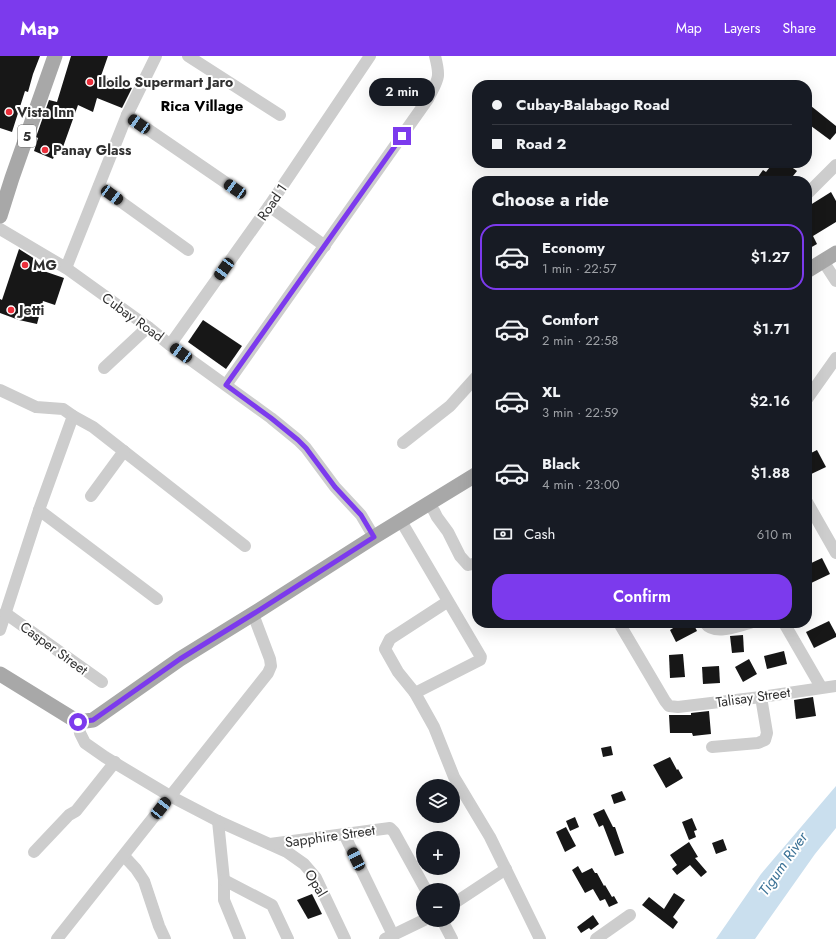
<!DOCTYPE html>
<meta charset="utf-8">
<style>
:root{--surface:#171b24;--page:#242831;--text:#f1f3f6;--muted:#9ea1a6;--line:#363941;--accent:#7c3aed}
body{margin:0;font-family:Jost,sans-serif;background:var(--page);color:var(--text);height:100vh;display:flex;flex-direction:column;font-size:15px;white-space:nowrap}
*{box-sizing:border-box;margin:0}
p{font-size:13px;color:var(--muted)}
.icon{flex:none;width:22px;height:22px;fill:none;stroke:currentColor;stroke-width:2;stroke-linecap:round;stroke-linejoin:round}
.map{position:relative;flex:1;overflow:hidden}
.sheet{position:absolute;left:472px;top:120px;width:340px;height:452px;display:flex;flex-direction:column;background:var(--surface);border-radius:16px;box-shadow:0 4px 16px #0002}
.sheet>*{flex:none}
.hud{position:absolute;left:472px;top:24px;width:340px;height:88px;border-radius:16px;box-shadow:0 4px 16px #0002;display:grid;align-content:center;height:88px;padding:0 20px;background:var(--surface)}
.tools{position:absolute;left:416px;top:723px;display:grid;gap:8px}
.tools a{display:grid;place-items:center;width:44px;height:44px;border-radius:50%;background:var(--surface);box-shadow:0 4px 16px #0002;font-size:20px}
.end{position:absolute;width:18px;height:18px;margin:-9px;border:5px solid #7c3aed;background:#fff;box-shadow:0 0 0 2px #fff}
.from{border-radius:50%}
.bubble{position:absolute;height:28px;border-radius:14px;background:var(--surface);box-shadow:0 4px 16px #0002;font-size:13px;font-weight:600;line-height:28px;text-align:center}
.car{position:absolute;width:12px;height:24px;margin:-12px -6px;border-radius:5px;box-shadow:0 0 3px 1px #0007;background:linear-gradient(#222 24%,#8ab4d8 0 40%,#222 0 76%,#8ab4d8 0 86%,#222 0)}
.hud b{display:flex;align-items:center;gap:14px;height:38px;font-size:15px}
.hud b+b{border-top:1px solid var(--line)}
.hud i{width:10px;height:10px;background:var(--text)}
ul{padding:0;list-style:none}
li{display:flex;align-items:center;gap:12px;height:66px;margin:0 8px 6px;padding:0 12px;border:2px solid transparent;border-radius:16px}
li div{flex:1}
li b{display:block;font-size:15px}
li em{font-style:normal;font-weight:600}
li.current{border-color:var(--accent)}
li>.icon{width:36px;height:36px;stroke-width:1.5}
h2{padding:0 20px;font-size:18px;line-height:48px}
.pay{display:flex;align-items:center;gap:10px;height:44px;padding:0 20px;font-size:15px}
.pay p{margin-inline-start:auto}
.cta{display:flex;gap:8px;margin-top:auto;padding:8px 20px}
.cta a{flex:1;height:46px;border-radius:16px;background:var(--accent);color:#fff;font-size:16px;font-weight:600;line-height:46px;text-align:center}
header{display:flex;align-items:center;gap:24px;box-sizing:border-box;height:56px;padding:0 20px;background:var(--accent);color:#fff}
header strong{font-size:19px}
nav{display:flex;gap:22px;margin-inline-start:auto;font-size:14px}
.map>svg:first-child{display:block}
</style>
<header>
<strong>Map</strong>
<nav><a>Map</a><a>Layers</a><a>Share</a></nav>
</header>
<div class="map">
<svg width="836" height="883" viewBox="0 0 836 883">
<rect width="100%" height="100%" fill="#fff"/>
<!-- water -->
<path fill="#cadfee" d="M836 730V772L815 798 755 883H716L761 818Z"/>
<!-- building -->
<g fill="#171717">
<path d="M0 0H40L33 18 28 36 25 35 12 76 0 72Z"/>
<path d="M71 0H108L101 20 132 32 122 52 97 42 93 56 78 49 63 91 58 89 53 103 34 95 38 82 36 81 49 44 57 46Z"/>
<path d="M811 50 836 70V77L830 84 807 67V56Z"/>
<path d="M773 107H786L797 115 789 125H755L763 114 766 116Z"/>
<path d="M831 136 836 145V166L813 180 817 188 810 192 807 187V151Z"/>
<path d="M19 193 35 203 32 211 64 222 55 249 43 245 37 268 19 264 0 257V243L2 244Z"/>
<path d="M203 264 242 290 226 313 188 286Z"/>
<path d="M817 394 826 411 807 420V399Z"/>
<path d="M822 502 830 518 807 529V509Z"/>
<path d="M829 565 836 578V581L814 592 806 576Z"/>
<path d="M677 567H693L697 575 676 586 670 574 678 569Z"/>
<path d="M743 579 744 596 732 597 730 580Z"/>
<path d="M784 595 787 608 767 613 764 600Z"/>
<path d="M683 598 685 621 670 622 669 599Z"/>
<path d="M749 603 757 618 743 626 735 611Z"/>
<path d="M719 610 720 627 703 628 702 611Z"/>
<path d="M813 641 816 660 796 663 794 644Z"/>
<path d="M709 655 711 678 693 680 692 677H670L669 659H691V657Z"/>
<path d="M611 690 613 699 603 701 601 692Z"/>
<path d="M670 701 677 714 678 713 683 722 666 732 653 709Z"/>
<path d="M622 735 626 744 614 748 611 739Z"/>
<path d="M604 753 613 771H615L624 797 615 800 603 769 599 771 593 758Z"/>
<path d="M575 761 579 771 570 775 566 765Z"/>
<path d="M692 762 697 774 694 775 696 781 689 784 682 766Z"/>
<path d="M566 771 576 790 565 796 556 776Z"/>
<path d="M723 783 727 794 716 798 712 787Z"/>
<path d="M689 786 698 801 695 802 707 816 701 821 690 809 677 819 672 813 677 809 670 799Z"/>
<path d="M578 810 582 817 592 812 595 817H597L604 830 605 829 612 841 614 840 618 847 609 851 605 843 600 845 593 833 585 837 572 814Z"/>
<path d="M674 837 685 844 673 861 678 866 673 873 642 849 649 841 664 853Z"/>
<path d="M312 838 322 858 308 863 297 844Z"/>
<path d="M593 859 599 868 591 874 589 872 581 877 577 871Z"/>
</g>
<g fill="none" stroke-linecap="round" stroke-linejoin="round">
<!-- minor -->
<g stroke="#cdcdcd" stroke-width="12">
<path d="M188 0 280 59"/>
<path d="M127 59 235 133"/>
<path d="M99 130 188 194"/>
<path d="M807 138 836 109"/>
<path d="M269 150 325 190"/>
<path d="M0 173 66 212 148 271 170 289 271 362 298 384 306 392 335 431 361 459 374 481"/>
<path d="M823 205 836 225"/>
<path d="M66 212 127 59 156 0"/>
<path d="M170 289 269 150 370 0"/>
<path d="M104 312 148 271"/>
<path d="M226 329 428 43C438 23 441 23 435 0"/>
<path d="M0 334 36 351 63 353 73 360 39 454 0 574"/>
<path d="M807 343 836 302"/>
<path d="M73 360 93 371 245 490"/>
<path d="M403 387 450 350 477 320"/>
<path d="M91 440 124 395"/>
<path d="M807 446 836 497"/>
<path d="M428 447 434 455 437 461 448 476 460 500 468 509 477 507"/>
<path d="M39 454 157 543"/>
<path d="M401 465 481 601 480 604 415 637"/>
<path d="M447 546 390 583 385 593 398 616 415 637 434 671 454 721 490 781 540 883"/>
<path d="M5 557 102 626"/>
<path d="M619 567 665 645 669 650 678 651 761 641 836 630"/>
<path d="M705 567C715 580 737 570 750 567"/>
<path d="M784 567 821 631"/>
<path d="M78 666 80 677 85 687 105 701 170 740 218 765 287 796 304 808 316 822 345 883"/>
<path d="M712 691 758 687 765 684 767 677 761 641"/>
<path d="M218 765 224 824V844L240 883"/>
<path d="M344 778 393 879"/>
<path d="M270 788 390 772 394 776 426 834"/>
<path d="M34 796 69 759 76 755 115 706"/>
<path d="M124 800 136 813 144 825 159 870 165 883"/>
<path d="M224 824 272 849 288 883"/>
<path d="M453 848 506 813"/>
<path d="M442 864 452 883"/>
<path d="M57 883 268 617 271 610 270 603 253 558"/>
<path d="M385 883 424 864"/>
<path d="M596 883 630 859"/>
</g>
<!-- major -->
<g stroke="#a8a8a8" stroke-width="15">
<path d="M0 160 12 122 55 0"/>
<path d="M807 215 836 197"/>
<path d="M0 618 78 666 93 664 180 603 253 558 374 481 477 418"/>
</g>
</g>
<g fill="none" stroke-linecap="round" stroke-linejoin="round">
<!-- route -->
<path stroke="#7c3aed" stroke-width="5" d="M78 666 93 664 180 603 253 558 374 481 361 459 335 431 306 392 298 384 271 362 226 329 402 80"/>
</g>
<!-- markers -->
<g fill="#eb2f3b" stroke="#fff" stroke-width="1.5">
<circle cx="90" cy="26" r="4"/>
<circle cx="9" cy="56" r="4"/>
<circle cx="45" cy="94" r="4"/>
<circle cx="25" cy="209" r="4"/>
<circle cx="11" cy="254" r="4"/>
</g>
<g text-anchor="middle" dominant-baseline="central" stroke-width="4" stroke-linejoin="round" paint-order="stroke">
<!-- shield labels -->
<rect fill="#fff" stroke="#6e6e6e" stroke-width="1" x="18" y="69" width="18" height="22" rx="3"/>
<g font-size="13" font-weight="bold" fill="#303030">
<text x="27" y="80">5</text>
</g>
<!-- poi labels -->
<g font-size="14" font-weight="bold" fill="#303030" stroke="#fff" text-anchor="start">
<text x="98" y="26">Iloilo Supermart Jaro</text>
<text x="17" y="56">Vista Inn</text>
<text x="53" y="94">Panay Glass</text>
<text x="33" y="209">MG</text>
<text x="19" y="254">Jetti</text>
</g>
<!-- street labels -->
<g font-size="14" fill="#303030" stroke="#fff">
<text transform="translate(272 146) rotate(-56)">Road 1</text>
<text transform="translate(133 261) rotate(36)">Cubay Road</text>
<text transform="translate(54 592) rotate(36)">Casper Street</text>
<text transform="translate(753 641) rotate(-8)">Talisay Street</text>
<text transform="translate(330 780) rotate(-8)">Sapphire Street</text>
<text transform="translate(316 827) rotate(59)">Opal</text>
</g>
<!-- neighbourhood labels -->
<g font-size="15" font-weight="bold" fill="#000" stroke="#fff">
<text x="202" y="50">Rica Village</text>
</g>
<!-- water labels -->
<g font-size="15" font-style="italic" fill="#3b7296" stroke="#fff">
<text transform="translate(783 808) rotate(-55)">Tigum River</text>
</g>
</g>
</svg>
<div class="tools">
<a><svg class="icon" aria-label="layers" viewBox="0 0 24 24"><path d="M12 4l9 5-9 5-9-5zM3 14l9 5 9-5"/></svg></a>
<a>+</a>
<a>−</a>
</div>
<i class="end from" style="left:78px;top:666px"></i>
<i class="end" style="left:402px;top:80px"></i>
<div class="bubble" style="left:369px;top:22px;width:66px">2 min</div>
<i class="car" style="left:139px;top:68px;rotate:304deg"></i>
<i class="car" style="left:235px;top:133px;rotate:304deg"></i>
<i class="car" style="left:112px;top:139px;rotate:126deg"></i>
<i class="car" style="left:224px;top:213px;rotate:216deg"></i>
<i class="car" style="left:181px;top:297px;rotate:306deg"></i>
<i class="car" style="left:161px;top:752px;rotate:38deg"></i>
<i class="car" style="left:356px;top:803px;rotate:334deg"></i>
<div class="hud">
<b><i class="from"></i>Cubay-Balabago Road</b>
<b><i></i>Road 2</b>
</div>
<section class="sheet">
<h2>Choose a ride</h2>
<ul>
<li class="current"><svg class="icon" aria-label="car" viewBox="0 0 24 24"><path d="M5 17H2v-5l4-1 3-4h7l3 4 3 1v5h-3M9 17h6M6 11h13"/><circle cx="7" cy="17" r="2"/><circle cx="17" cy="17" r="2"/></svg><div><b>Economy</b><p>1 min · 22:57</p></div><em>$1.27</em></li>
<li><svg class="icon" aria-label="car" viewBox="0 0 24 24"><path d="M5 17H2v-5l4-1 3-4h7l3 4 3 1v5h-3M9 17h6M6 11h13"/><circle cx="7" cy="17" r="2"/><circle cx="17" cy="17" r="2"/></svg><div><b>Comfort</b><p>2 min · 22:58</p></div><em>$1.71</em></li>
<li><svg class="icon" aria-label="car" viewBox="0 0 24 24"><path d="M5 17H2v-5l4-1 3-4h7l3 4 3 1v5h-3M9 17h6M6 11h13"/><circle cx="7" cy="17" r="2"/><circle cx="17" cy="17" r="2"/></svg><div><b>XL</b><p>3 min · 22:59</p></div><em>$2.16</em></li>
<li><svg class="icon" aria-label="car" viewBox="0 0 24 24"><path d="M5 17H2v-5l4-1 3-4h7l3 4 3 1v5h-3M9 17h6M6 11h13"/><circle cx="7" cy="17" r="2"/><circle cx="17" cy="17" r="2"/></svg><div><b>Black</b><p>4 min · 23:00</p></div><em>$1.88</em></li>
</ul>
<div class="pay"><svg class="icon" aria-label="cash" viewBox="0 0 24 24"><path d="M3 7h18v10H3z"/><circle cx="12" cy="12" r="2"/></svg>Cash<p>610 m</p></div>
<div class="cta"><a>Confirm</a></div>
</section>
</div>
